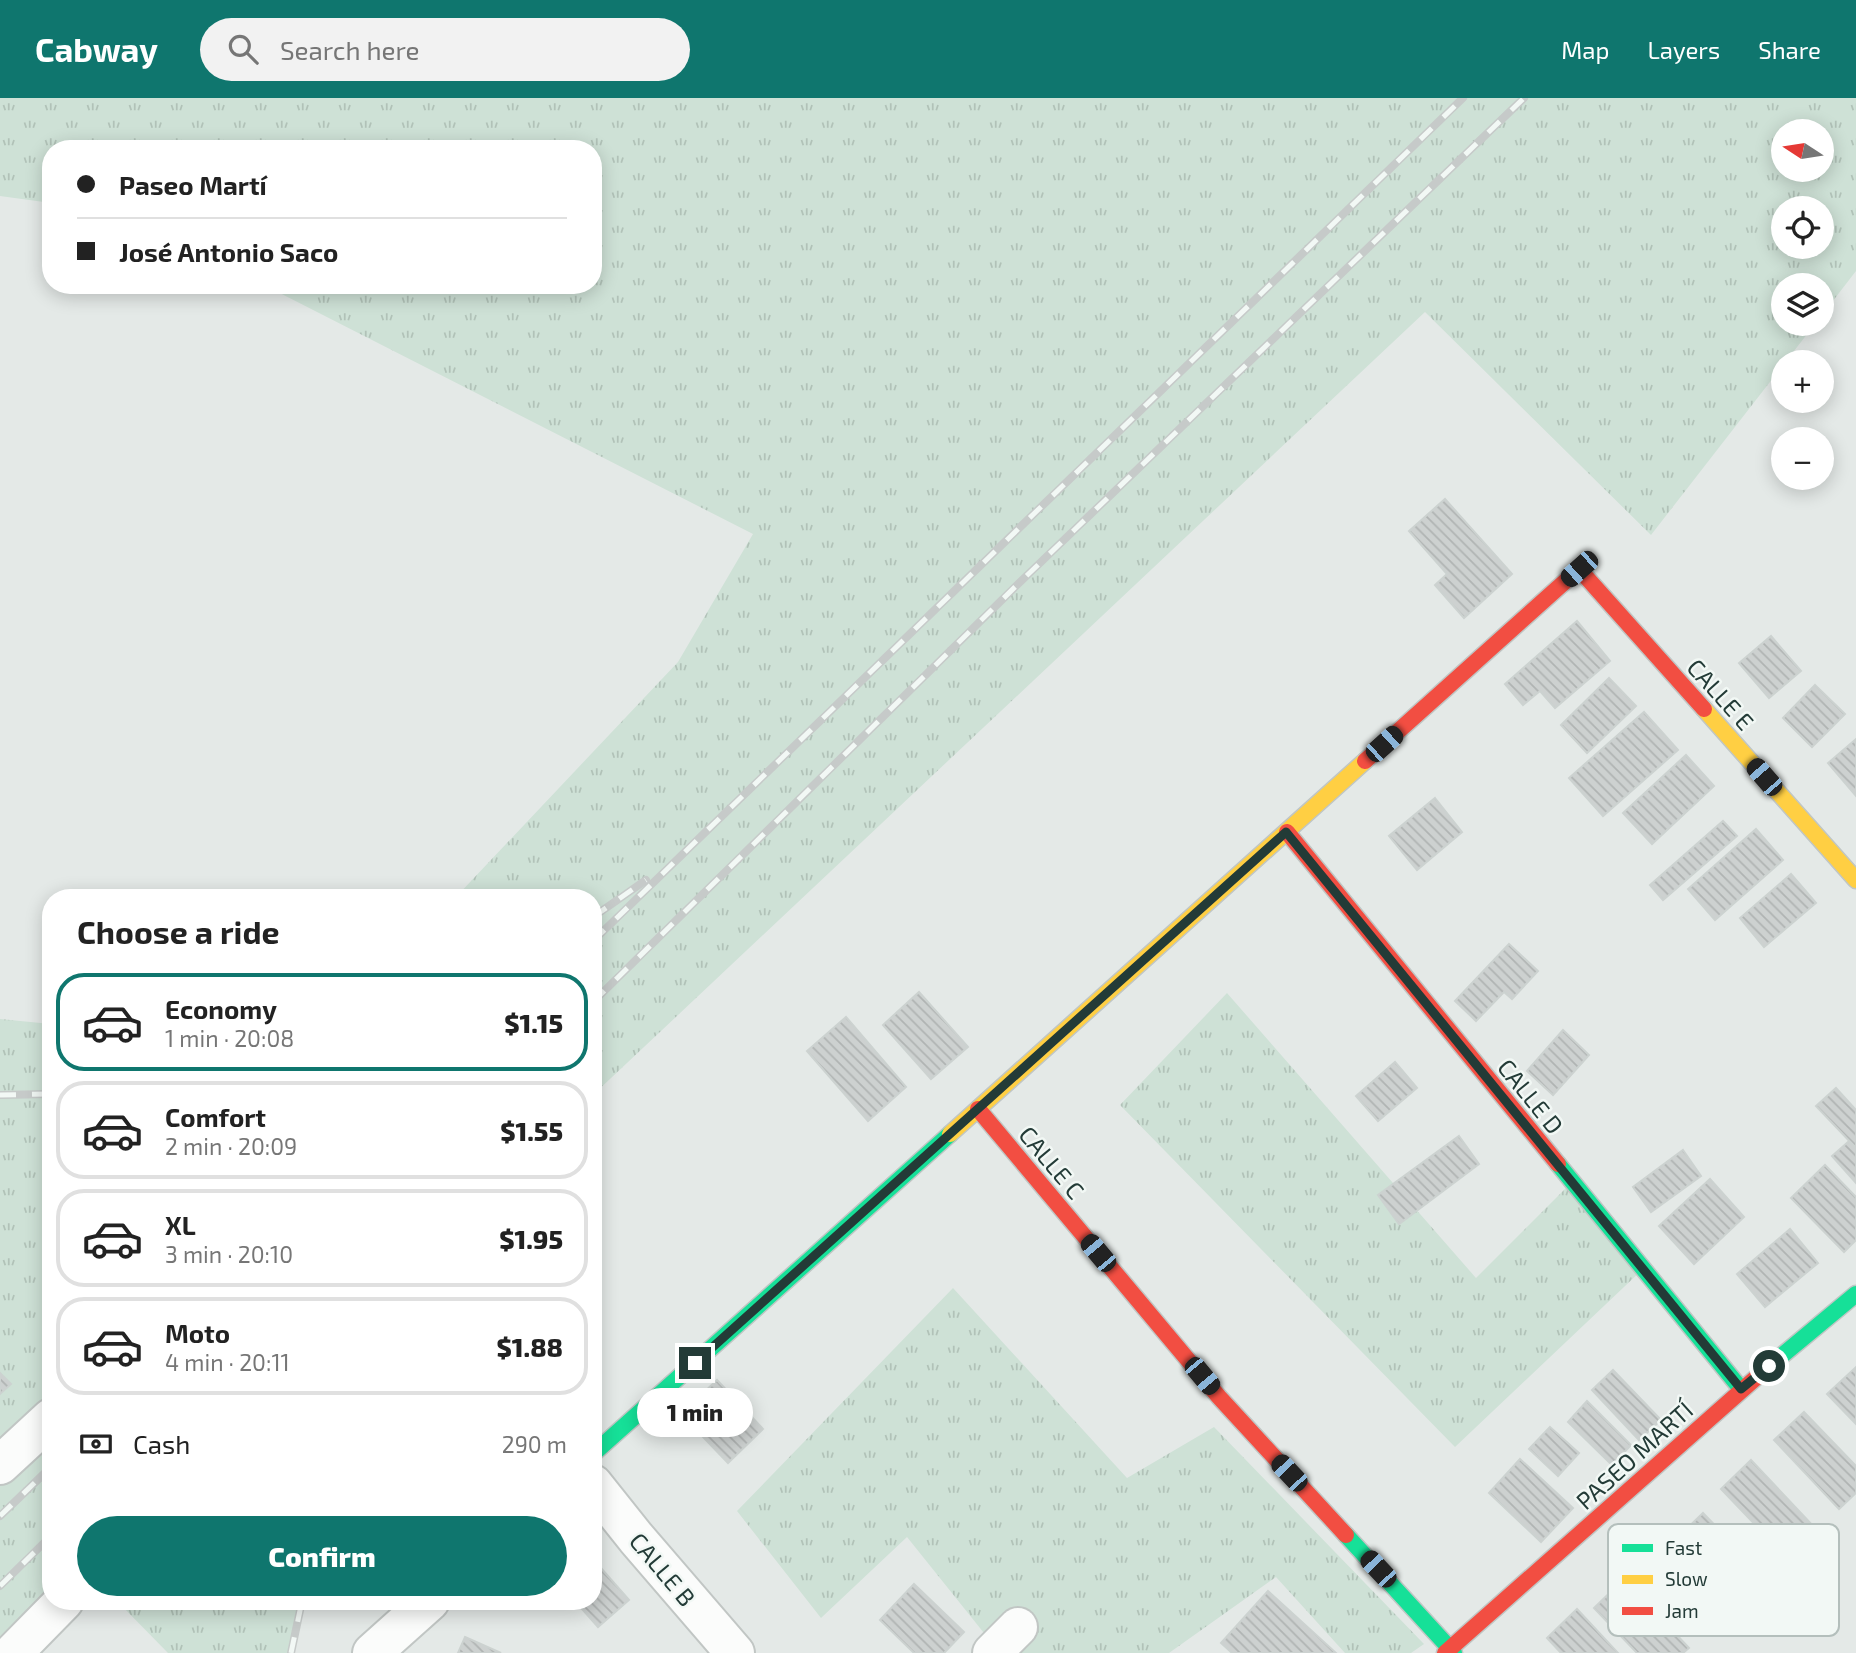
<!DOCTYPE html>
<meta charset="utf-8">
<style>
:root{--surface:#fff;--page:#f2f2f2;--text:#222;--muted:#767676;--line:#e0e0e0;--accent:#0f766e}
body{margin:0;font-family:"Exo 2",sans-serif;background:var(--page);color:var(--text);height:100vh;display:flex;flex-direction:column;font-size:26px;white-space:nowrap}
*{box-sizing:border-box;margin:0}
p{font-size:23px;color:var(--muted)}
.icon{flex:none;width:38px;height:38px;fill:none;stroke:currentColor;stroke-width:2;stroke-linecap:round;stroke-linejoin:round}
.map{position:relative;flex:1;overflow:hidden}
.drawer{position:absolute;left:42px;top:791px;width:560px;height:721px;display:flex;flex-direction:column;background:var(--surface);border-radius:28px;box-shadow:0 4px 18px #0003}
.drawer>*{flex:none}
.hud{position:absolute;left:42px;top:42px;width:560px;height:154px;border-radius:28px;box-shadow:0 4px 18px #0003;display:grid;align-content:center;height:154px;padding:0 35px;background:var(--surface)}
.needle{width:46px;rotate:282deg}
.controls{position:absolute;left:1771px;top:21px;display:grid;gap:14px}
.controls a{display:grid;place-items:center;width:63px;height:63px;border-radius:50%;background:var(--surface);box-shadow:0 4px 18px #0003;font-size:35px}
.end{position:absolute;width:32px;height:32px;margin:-16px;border:9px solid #233b37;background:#fff;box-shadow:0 0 0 4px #fff}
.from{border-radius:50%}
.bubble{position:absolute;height:49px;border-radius:24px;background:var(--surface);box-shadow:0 4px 18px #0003;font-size:23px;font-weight:800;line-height:49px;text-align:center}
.car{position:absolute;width:21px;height:42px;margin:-21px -10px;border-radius:9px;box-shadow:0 0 5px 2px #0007;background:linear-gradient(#222 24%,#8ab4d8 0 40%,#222 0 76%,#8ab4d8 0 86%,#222 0)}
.hud b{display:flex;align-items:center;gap:24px;height:66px;font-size:26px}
.hud b+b{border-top:2px solid var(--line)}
.hud i{width:18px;height:18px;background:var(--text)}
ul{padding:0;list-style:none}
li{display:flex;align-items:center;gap:21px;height:98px;margin:0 14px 10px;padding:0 21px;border:4px solid var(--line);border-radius:28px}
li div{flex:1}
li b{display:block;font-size:26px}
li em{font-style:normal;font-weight:800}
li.on{border-color:var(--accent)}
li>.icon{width:63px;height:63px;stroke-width:1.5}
h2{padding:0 35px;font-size:32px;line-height:84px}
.pay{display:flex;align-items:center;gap:18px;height:77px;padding:0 35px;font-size:26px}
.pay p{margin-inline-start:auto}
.button{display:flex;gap:14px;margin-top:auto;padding:14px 35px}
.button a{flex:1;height:80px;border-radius:42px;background:var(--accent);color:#fff;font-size:28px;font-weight:800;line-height:80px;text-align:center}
header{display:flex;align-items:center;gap:42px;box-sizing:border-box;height:98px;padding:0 35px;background:var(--accent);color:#fff}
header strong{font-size:33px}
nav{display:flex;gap:38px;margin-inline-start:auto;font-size:24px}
.search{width:490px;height:63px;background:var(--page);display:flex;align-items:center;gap:18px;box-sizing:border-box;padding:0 24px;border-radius:38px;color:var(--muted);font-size:26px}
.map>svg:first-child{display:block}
</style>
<header>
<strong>Cabway</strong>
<div class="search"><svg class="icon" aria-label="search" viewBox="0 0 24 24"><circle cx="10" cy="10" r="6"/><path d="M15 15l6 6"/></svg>Search here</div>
<nav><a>Map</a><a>Layers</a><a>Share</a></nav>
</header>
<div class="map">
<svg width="1856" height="1555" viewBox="0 0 1856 1555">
<defs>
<pattern id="grass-tufts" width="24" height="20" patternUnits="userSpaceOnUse" patternTransform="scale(1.75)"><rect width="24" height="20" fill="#cee1d6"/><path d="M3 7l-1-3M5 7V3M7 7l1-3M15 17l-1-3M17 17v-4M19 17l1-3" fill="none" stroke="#b1c2b8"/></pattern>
<pattern id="building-back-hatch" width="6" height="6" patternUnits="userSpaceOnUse" patternTransform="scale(1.75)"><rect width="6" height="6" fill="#cdd1d0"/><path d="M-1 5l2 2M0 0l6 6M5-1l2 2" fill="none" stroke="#b0b4b3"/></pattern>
</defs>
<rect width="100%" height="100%" fill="#e4e9e7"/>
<!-- grass -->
<g fill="url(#grass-tufts)" fill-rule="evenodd">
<path d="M0 0H1856V173L1822 217V187H1783V226H1815L1651 437 1425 214 593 997V800H455L678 564 753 436 264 187H593V51H51V105L0 98ZM1783 33H1822V72H1783ZM1783 110H1822V149H1783Z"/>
<path d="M1227 895 1476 1180 1572 1084 1643 1171 1455 1349 1120 1007Z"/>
<path d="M0 921 51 926V1503L0 1555Z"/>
<path d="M953 1190 1127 1380 1214 1329 1424 1546 1411 1555H1345L1276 1479 1169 1555H1000L907 1439 821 1520 737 1413Z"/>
<path d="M117 1503H302L291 1555H168Z"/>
</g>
<!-- building -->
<g fill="url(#building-back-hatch)" stroke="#ccd2d0" stroke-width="2">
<path d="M1445 401 1512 476 1464 520 1435 487 1447 476 1409 433Z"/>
<path d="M1577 523 1610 563 1555 610 1540 593 1523 607 1505 586Z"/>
<path d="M1771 538 1801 573 1769 600 1739 565Z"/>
<path d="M1609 580 1636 608 1587 655 1561 627Z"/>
<path d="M1815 587 1845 616 1812 649 1783 620Z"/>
<path d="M1644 614 1678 652 1603 718 1569 680Z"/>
<path d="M1856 641V698L1828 665Z"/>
<path d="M1686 657 1714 688 1652 746 1623 715Z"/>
<path d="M1435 700 1462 734 1417 772 1389 738Z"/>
<path d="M1723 723 1737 738 1663 802 1650 787Z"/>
<path d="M1756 731 1783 762 1715 822 1688 791Z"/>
<path d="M1791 776 1816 805 1764 849 1740 820Z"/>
<path d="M1509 846 1538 873 1512 901 1504 894 1476 923 1455 903Z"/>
<path d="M919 894 968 949 931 981 883 927Z"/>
<path d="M846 919 906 989 868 1023 807 953Z"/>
<path d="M1563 932 1589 957 1553 997 1527 973Z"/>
<path d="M1395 964 1417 990 1378 1023 1356 998Z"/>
<path d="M1836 990 1856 1012V1050L1816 1008Z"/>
<path d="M1459 1038 1479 1066 1399 1126 1378 1097Z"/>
<path d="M1849 1043 1856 1050V1085L1832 1058Z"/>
<path d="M1683 1052 1701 1078 1651 1114 1633 1089Z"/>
<path d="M1825 1067 1856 1099V1142L1844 1154 1791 1100Z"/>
<path d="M1710 1081 1744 1119 1694 1166 1659 1128Z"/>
<path d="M1790 1131 1818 1165 1765 1209 1737 1176Z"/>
<path d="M1856 1269V1326L1827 1296Z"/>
<path d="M1613 1272 1661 1322 1639 1342 1592 1292Z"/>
<path d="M0 1275 11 1286 0 1296Z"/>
<path d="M717 1282 763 1331 728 1365 681 1316Z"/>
<path d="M1587 1303 1631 1347 1612 1367 1568 1324Z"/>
<path d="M1804 1314 1856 1368V1395L1839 1411 1774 1342Z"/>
<path d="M1550 1329 1579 1355 1558 1378 1529 1351Z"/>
<path d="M1520 1361 1573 1410 1541 1444 1489 1395Z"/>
<path d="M1751 1362 1816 1431 1786 1459 1721 1391Z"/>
<path d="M1703 1415 1769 1483 1739 1512 1673 1444Z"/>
<path d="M593 1461 629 1502 598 1529 575 1503H593Z"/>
<path d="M1624 1481 1689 1550 1683 1555H1637L1594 1510Z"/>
<path d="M914 1486 964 1534 944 1555H914L880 1522Z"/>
<path d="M1268 1493 1336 1555H1232L1221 1545Z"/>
<path d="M1577 1511 1618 1555H1561L1547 1540Z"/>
<path d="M465 1539 501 1555H458Z"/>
</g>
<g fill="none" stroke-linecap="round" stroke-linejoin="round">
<defs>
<g id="street">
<path d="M0 1367 51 1320"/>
<path d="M593 1386 636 1440 735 1555"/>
<path d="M13 1555 64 1503"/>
<path d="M372 1555 430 1503"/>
<path d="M992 1555 1018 1529"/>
</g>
<g id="fast">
<path d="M1558 1066 1741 1291"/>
<path d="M1767 1270 1856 1196"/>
<path d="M593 1356 950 1036"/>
<path d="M1346 1437 1454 1555"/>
</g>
<g id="slow">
<path d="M1704 611 1856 782"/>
<path d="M950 1036 1365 663"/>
</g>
<g id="jam">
<path d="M1365 663 1579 471 1704 611"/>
<path d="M1287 734 1558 1066"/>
<path d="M978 1011 1219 1299 1346 1437"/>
<path d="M1445 1555 1767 1270"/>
</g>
</defs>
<!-- street casing -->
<use href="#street" stroke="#c1c6c4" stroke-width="42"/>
<!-- fast casing -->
<use href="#fast" stroke="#c0c6c4" stroke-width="19"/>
<!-- slow casing -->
<use href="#slow" stroke="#c0c6c4" stroke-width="19"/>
<!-- jam casing -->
<use href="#jam" stroke="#c0c6c4" stroke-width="19"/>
<!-- street -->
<use href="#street" stroke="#fbfcfb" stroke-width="38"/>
<!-- fast -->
<use href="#fast" stroke="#16e098" stroke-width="16"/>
<!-- slow -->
<use href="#slow" stroke="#ffcf43" stroke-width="16"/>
<!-- jam -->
<use href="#jam" stroke="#f24e42" stroke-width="16"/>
<defs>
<g id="rail">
<path d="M593 819 646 782"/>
<path d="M593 843 1463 0"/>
<path d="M593 904 1017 487 1524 0"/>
<path d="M0 997 51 996"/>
<path d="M0 1418 51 1369"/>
<path d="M0 1488 51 1438"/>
<path d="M291 1555 302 1503"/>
</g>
</defs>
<!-- rail casing -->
<use href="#rail" stroke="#c6cac9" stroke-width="8"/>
<!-- rail -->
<use href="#rail" stroke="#f2f8f5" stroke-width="5" stroke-dasharray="16" stroke-linecap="butt"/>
</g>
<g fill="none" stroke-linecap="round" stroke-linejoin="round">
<!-- route -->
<path stroke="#233b37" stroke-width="9" d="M695 1265 1286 734 1741 1291 1769 1268"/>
</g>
<g text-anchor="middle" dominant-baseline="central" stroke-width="5" stroke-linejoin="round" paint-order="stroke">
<!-- street labels -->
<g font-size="24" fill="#233b37" stroke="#f2f8f5">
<text transform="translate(1721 596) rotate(48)">CALLE E</text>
<text transform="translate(1531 998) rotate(51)">CALLE D</text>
<text transform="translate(1052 1064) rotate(50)">CALLE C</text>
<text transform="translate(1634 1357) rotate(-42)">PASEO MARTÍ</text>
<text transform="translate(663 1471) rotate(50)">CALLE B</text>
</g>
</g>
<!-- legend -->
<rect x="1608" y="1426" width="231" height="112" rx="10" fill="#f2f8f5" stroke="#b4bfbc" stroke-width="2"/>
<rect x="1622" y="1446" width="31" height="8" fill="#16e098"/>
<rect x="1622" y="1477" width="31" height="9" fill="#ffcf43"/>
<rect x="1622" y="1509" width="31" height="8" fill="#f24e42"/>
<g font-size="19" fill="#233b37">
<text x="1665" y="1457">Fast</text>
<text x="1665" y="1488">Slow</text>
<text x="1665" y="1520">Jam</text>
</g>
</svg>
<div class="controls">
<a><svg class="needle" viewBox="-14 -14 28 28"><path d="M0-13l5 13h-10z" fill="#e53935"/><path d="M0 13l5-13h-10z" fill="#767676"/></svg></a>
<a><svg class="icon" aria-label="locate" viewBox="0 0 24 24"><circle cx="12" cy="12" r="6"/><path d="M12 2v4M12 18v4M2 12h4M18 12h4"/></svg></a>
<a><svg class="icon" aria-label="layers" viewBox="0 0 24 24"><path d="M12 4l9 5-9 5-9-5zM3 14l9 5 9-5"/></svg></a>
<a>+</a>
<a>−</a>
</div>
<i class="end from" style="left:1769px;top:1268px"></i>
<i class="end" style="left:695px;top:1265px"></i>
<div class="bubble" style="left:637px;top:1290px;width:116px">1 min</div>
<i class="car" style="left:1579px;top:471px;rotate:228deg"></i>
<i class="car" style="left:1384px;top:646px;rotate:48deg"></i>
<i class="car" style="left:1764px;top:679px;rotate:319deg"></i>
<i class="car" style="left:1098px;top:1155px;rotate:320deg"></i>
<i class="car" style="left:1202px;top:1278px;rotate:140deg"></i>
<i class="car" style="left:1289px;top:1375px;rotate:317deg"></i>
<i class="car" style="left:1378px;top:1471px;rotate:317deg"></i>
<div class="hud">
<b><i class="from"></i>Paseo Martí</b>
<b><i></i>José Antonio Saco</b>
</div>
<section class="drawer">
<h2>Choose a ride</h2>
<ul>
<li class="on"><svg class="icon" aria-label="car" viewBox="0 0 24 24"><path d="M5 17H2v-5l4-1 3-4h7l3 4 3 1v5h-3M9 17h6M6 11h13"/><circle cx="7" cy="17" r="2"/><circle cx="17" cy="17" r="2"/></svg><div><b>Economy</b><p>1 min · 20:08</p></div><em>$1.15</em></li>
<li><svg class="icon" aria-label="car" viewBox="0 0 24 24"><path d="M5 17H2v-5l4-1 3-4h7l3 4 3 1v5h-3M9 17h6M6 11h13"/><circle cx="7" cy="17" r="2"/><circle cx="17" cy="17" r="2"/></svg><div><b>Comfort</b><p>2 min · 20:09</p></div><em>$1.55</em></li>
<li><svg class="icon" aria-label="car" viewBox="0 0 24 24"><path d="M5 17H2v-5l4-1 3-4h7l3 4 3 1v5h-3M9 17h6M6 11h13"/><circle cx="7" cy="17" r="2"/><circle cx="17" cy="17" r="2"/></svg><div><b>XL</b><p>3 min · 20:10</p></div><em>$1.95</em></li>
<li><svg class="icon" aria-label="car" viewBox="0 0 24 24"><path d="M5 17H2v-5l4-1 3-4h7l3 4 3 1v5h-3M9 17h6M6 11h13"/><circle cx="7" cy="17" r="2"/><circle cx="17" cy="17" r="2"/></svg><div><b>Moto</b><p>4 min · 20:11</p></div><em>$1.88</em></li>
</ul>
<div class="pay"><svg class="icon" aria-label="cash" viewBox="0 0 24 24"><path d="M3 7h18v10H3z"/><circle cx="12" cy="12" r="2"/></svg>Cash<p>290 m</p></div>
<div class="button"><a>Confirm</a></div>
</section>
</div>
